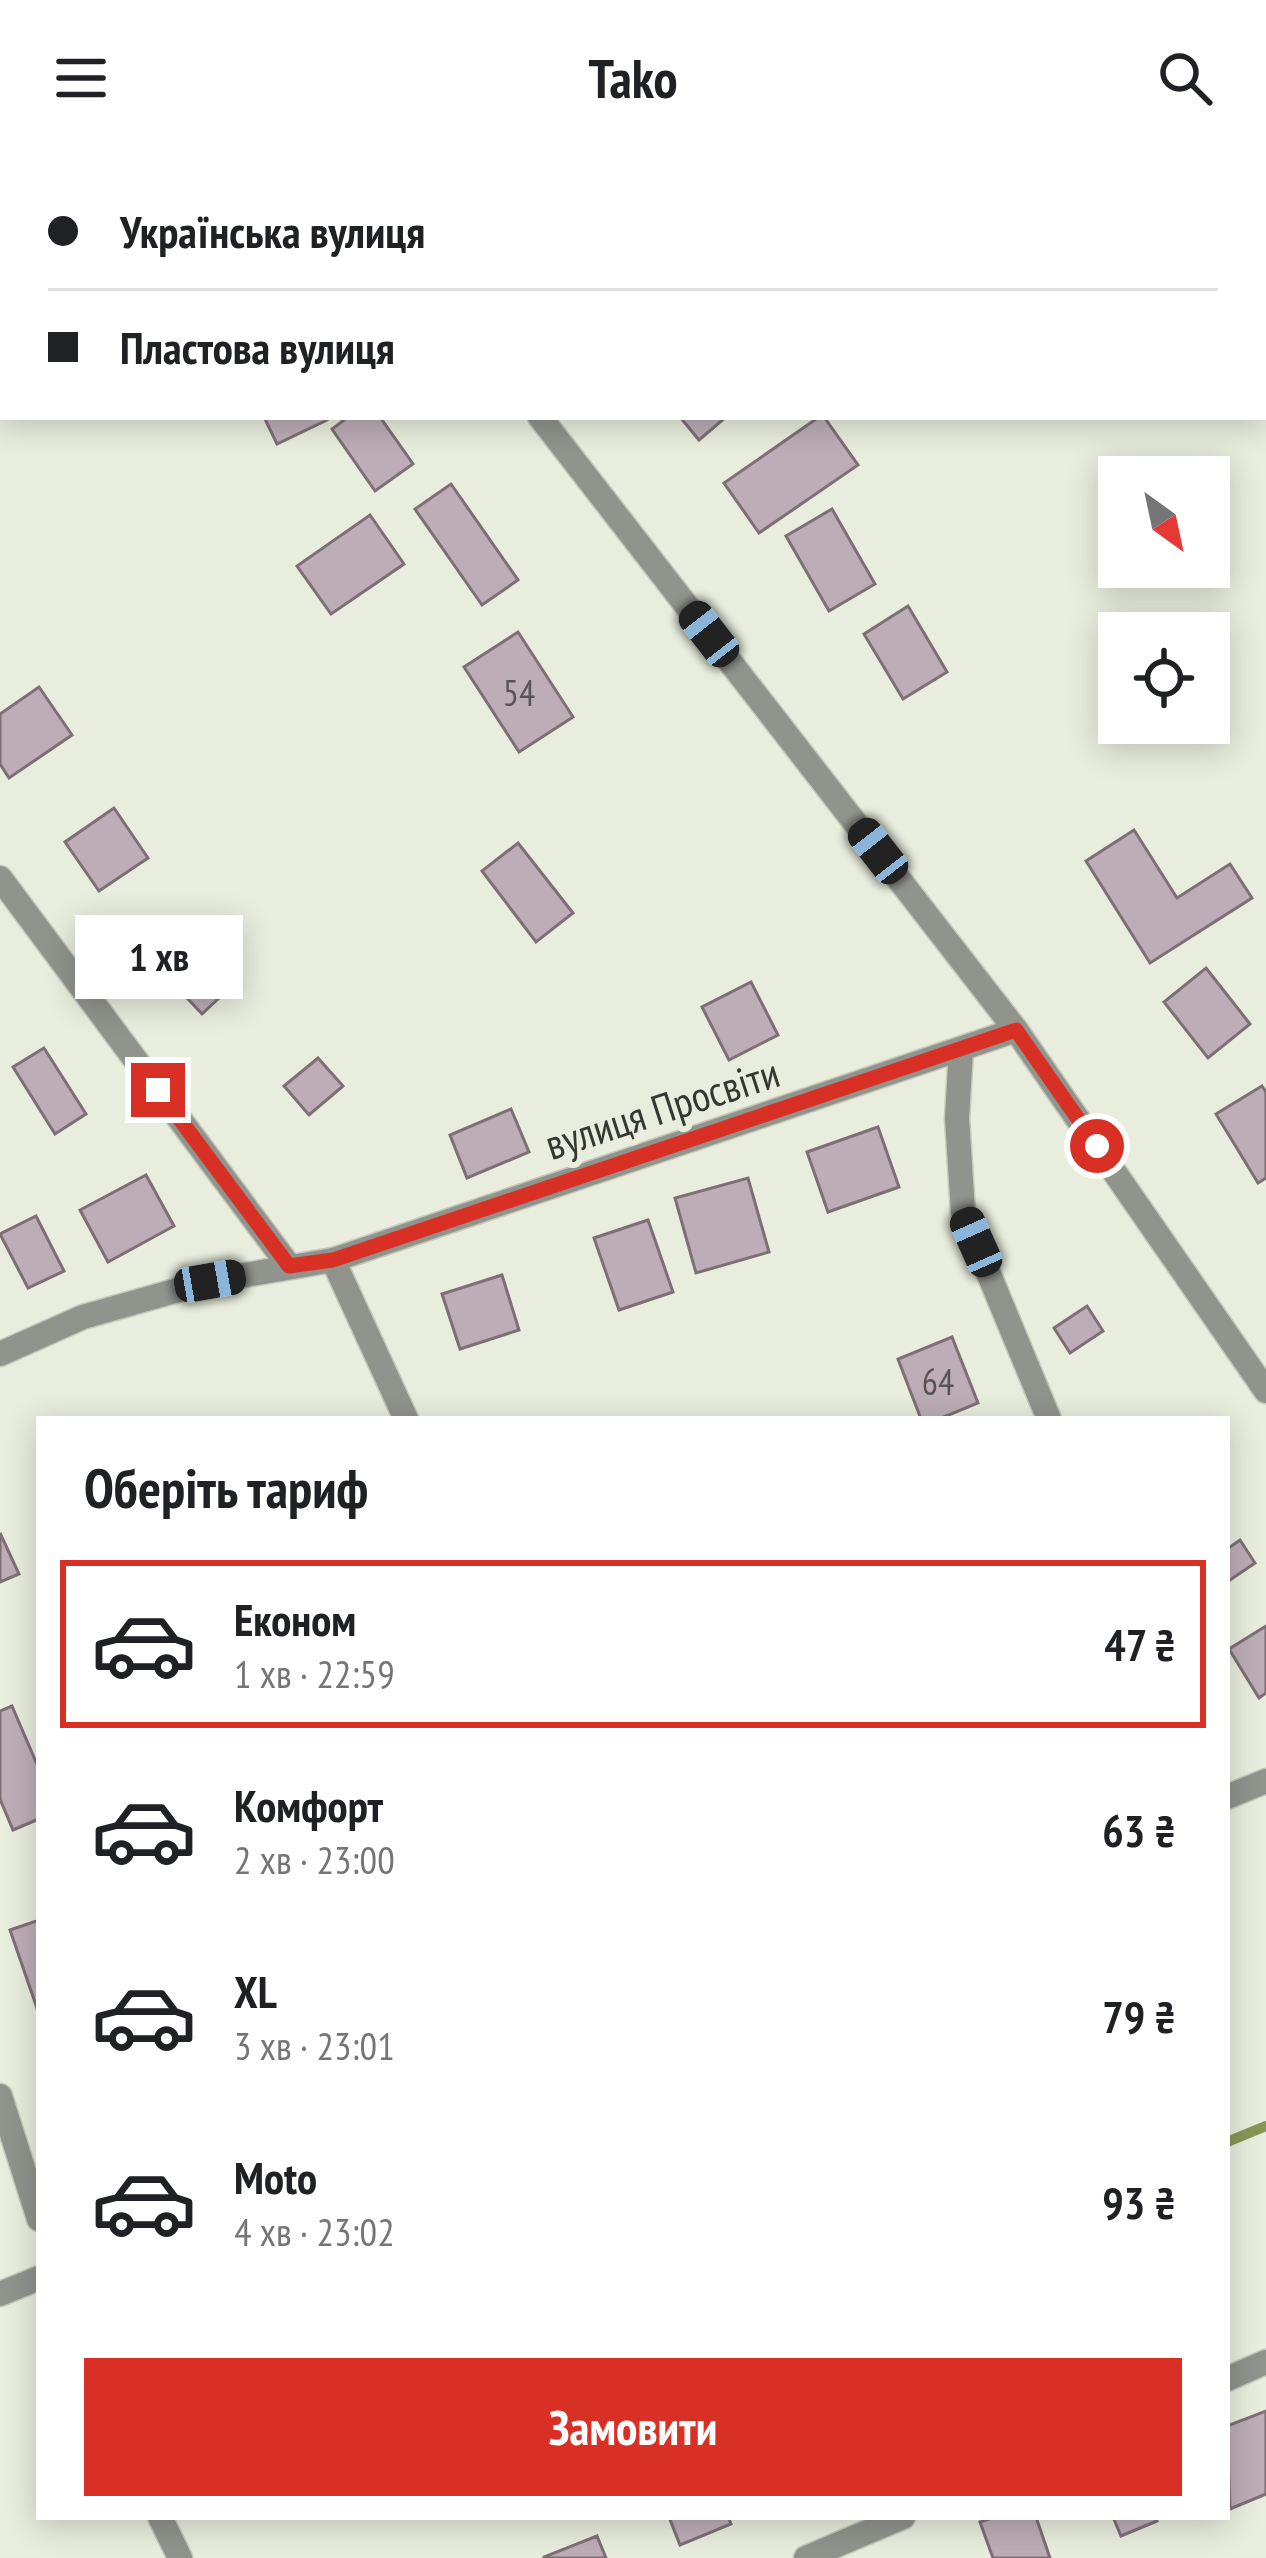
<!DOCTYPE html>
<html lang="uk">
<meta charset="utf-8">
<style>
:root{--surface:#fff;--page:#f6f6f6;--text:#202124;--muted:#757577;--line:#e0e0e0;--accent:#d93025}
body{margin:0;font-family:"PT Sans Narrow",sans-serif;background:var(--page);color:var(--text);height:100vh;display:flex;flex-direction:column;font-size:45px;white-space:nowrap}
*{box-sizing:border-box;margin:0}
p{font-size:39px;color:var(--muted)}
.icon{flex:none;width:66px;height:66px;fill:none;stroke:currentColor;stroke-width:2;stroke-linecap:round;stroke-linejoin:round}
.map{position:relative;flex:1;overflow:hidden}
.panel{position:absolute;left:36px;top:1260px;width:1194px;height:1104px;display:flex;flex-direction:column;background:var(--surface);border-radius:0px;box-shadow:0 6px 30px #0003}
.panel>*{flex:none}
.top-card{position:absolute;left:0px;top:0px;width:1266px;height:264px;box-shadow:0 6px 30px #0003;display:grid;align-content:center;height:264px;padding:0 48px;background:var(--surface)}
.needle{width:78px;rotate:147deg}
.buttons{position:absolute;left:1098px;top:300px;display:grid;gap:24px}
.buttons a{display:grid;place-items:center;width:132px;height:132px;border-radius:0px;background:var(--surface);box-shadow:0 6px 30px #0003;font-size:60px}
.end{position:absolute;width:54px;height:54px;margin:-27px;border:15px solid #d93025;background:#fff;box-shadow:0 0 0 6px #fff}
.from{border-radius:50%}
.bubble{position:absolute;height:84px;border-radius:0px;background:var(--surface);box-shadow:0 6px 30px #0003;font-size:39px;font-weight:700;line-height:84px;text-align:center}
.car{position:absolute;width:36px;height:72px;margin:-36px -18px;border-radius:15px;box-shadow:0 0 9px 3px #0007;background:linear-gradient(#222 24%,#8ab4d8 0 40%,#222 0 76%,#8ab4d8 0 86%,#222 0)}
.top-card b{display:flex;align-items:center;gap:42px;height:114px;font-size:45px}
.top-card b+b{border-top:3px solid var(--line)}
.top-card i{width:30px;height:30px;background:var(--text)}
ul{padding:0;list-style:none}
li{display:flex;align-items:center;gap:36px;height:168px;margin:0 24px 18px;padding:0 24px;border:6px solid transparent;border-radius:0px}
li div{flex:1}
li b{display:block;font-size:45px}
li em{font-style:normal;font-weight:700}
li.selected{border-color:var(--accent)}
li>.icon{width:108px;height:108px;stroke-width:1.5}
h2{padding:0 48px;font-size:54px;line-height:144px}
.button{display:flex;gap:24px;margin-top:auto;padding:24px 48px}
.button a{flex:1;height:138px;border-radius:0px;background:var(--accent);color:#fff;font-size:48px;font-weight:700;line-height:138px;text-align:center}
header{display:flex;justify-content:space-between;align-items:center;height:156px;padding:0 48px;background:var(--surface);font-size:54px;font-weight:700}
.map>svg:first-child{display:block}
</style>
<header><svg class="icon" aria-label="menu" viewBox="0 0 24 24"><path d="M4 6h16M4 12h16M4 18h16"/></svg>Tako<svg class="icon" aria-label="search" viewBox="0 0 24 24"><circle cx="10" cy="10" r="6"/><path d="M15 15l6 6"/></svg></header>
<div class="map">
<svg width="1266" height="2402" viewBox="0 0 1266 2402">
<rect width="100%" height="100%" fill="#e9eddd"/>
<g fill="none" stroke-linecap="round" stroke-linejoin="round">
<!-- stream -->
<path stroke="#889758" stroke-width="10" d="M1227 1986 1266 1970"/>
</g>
<!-- building -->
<g fill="#bdadb6" stroke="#7e6f77" stroke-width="3">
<path d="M264 261H326L327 264 277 288Z"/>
<path d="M348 261H380L413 308 375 335 332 273Z"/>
<path d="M680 261H726L699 284Z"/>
<path d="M819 261H824L858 309 759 377 724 327Z"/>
<path d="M451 328 518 424 482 449 415 353Z"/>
<path d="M832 353 875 428 829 455 786 380Z"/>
<path d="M370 359 404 408 331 458 297 410Z"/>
<path d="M908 450 947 516 903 543 864 478Z"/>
<path d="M518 476 573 561 519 596 464 511Z"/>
<path d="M39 531 72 579 9 622 0 608V558Z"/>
<path d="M114 652 148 702 99 735 65 686Z"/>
<path d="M1134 674 1177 742 1230 708 1252 742 1150 807 1086 705Z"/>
<path d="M518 687 573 757 536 786 482 715Z"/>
<path d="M205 797 234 828 202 858 173 827Z"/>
<path d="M1206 812 1250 868 1208 902 1164 846Z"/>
<path d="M751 826 778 879 729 904 702 851Z"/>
<path d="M44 892 86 958 55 978 13 911Z"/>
<path d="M318 902 343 930 309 959 284 930Z"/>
<path d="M1262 930 1266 936V1022L1258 1027 1216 958Z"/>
<path d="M511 953 529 996 467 1022 450 979Z"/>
<path d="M878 971 899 1031 828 1056 807 996Z"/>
<path d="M146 1019 174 1070 108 1106 80 1054Z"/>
<path d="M748 1022 769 1096 696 1117 675 1042Z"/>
<path d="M36 1060 64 1115 28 1132 0 1078Z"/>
<path d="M648 1064 673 1136 619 1154 594 1082Z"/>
<path d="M502 1119 519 1174 460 1193 442 1138Z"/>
<path d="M1087 1150 1103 1175 1070 1197 1054 1172Z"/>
<path d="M952 1181 978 1247 939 1263H921L898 1203Z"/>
<path d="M0 1377 19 1418 0 1426Z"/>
<path d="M1240 1384 1255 1407 1227 1426V1393Z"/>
<path d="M1266 1470V1537L1259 1542 1229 1493Z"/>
<path d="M12 1550 39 1613V1663L13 1674 0 1643V1555Z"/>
<path d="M39 1764V1858L10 1774Z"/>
<path d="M1266 2255V2338L1230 2353 1227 2270Z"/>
<path d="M669 2361H728L731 2368 680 2389Z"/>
<path d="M995 2361H1036L1050 2402H993L980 2366Z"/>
<path d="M1113 2361H1156L1157 2365 1121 2380Z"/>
<path d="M597 2380 606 2402H544V2401Z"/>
</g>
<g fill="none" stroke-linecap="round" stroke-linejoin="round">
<defs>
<path id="service" d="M998 3 1003 0"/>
<g id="minor">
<path d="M540 261 1016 874 1266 1235"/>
<path d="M0 722 289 1110"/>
<path d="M961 894 957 962 963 1056 1049 1263"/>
<path d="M333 1104 406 1263"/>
<path d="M0 1198 83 1161 210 1125 333 1104 1016 874"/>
<path d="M1227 1641 1266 1625"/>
<path d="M0 1940 39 2063"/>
<path d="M0 2138 39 2122"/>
<path d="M1227 2223 1266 2206"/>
<path d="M160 2361 180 2402"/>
<path d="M806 2402 903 2361"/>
</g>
<g id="secondary">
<path d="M335 0 338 3"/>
<path d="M1263 242 1266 243"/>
</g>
</defs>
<!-- service casing -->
<use href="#service" stroke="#c5c9bb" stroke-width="18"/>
<!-- minor casing -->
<use href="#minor" stroke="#c5c9bb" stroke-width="27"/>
<!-- secondary casing -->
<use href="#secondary" stroke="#c5c9bb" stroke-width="27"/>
<!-- service -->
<use href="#service" stroke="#91938d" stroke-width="15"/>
<!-- minor -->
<use href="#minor" stroke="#91938d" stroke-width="24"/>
<!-- secondary -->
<use href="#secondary" stroke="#676a61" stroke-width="24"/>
</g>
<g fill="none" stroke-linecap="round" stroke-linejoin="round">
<!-- route -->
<path stroke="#d93025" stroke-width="15" d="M158 934 289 1110 333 1104 1016 874 1097 990"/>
</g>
<g text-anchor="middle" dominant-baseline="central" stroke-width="12" stroke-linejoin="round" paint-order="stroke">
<!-- number labels -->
<g font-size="36" fill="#575452">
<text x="519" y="536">54</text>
<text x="938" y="1225">64</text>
</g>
<!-- street labels -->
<g font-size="42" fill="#353731" stroke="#e9eddd">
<text transform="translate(662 952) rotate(-18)">вулиця Просвіти</text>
</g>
</g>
</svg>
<div class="buttons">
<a><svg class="needle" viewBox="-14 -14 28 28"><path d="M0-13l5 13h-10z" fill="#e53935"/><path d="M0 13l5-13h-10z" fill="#757577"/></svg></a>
<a><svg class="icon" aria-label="locate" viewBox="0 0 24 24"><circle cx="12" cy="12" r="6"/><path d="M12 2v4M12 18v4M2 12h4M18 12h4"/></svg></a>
</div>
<i class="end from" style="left:1097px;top:990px"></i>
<i class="end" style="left:158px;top:934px"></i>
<div class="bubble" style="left:75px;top:759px;width:168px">1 хв</div>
<i class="car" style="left:709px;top:478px;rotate:322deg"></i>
<i class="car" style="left:878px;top:695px;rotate:322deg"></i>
<i class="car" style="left:976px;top:1086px;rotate:336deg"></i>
<i class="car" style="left:210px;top:1125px;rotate:80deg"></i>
<div class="top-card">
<b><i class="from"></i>Українська вулиця</b>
<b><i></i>Пластова вулиця</b>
</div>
<section class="panel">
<h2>Оберіть тариф</h2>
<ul>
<li class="selected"><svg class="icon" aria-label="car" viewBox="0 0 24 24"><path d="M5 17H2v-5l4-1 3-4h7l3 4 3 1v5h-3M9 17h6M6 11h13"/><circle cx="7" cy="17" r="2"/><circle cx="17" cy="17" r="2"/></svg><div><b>Економ</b><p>1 хв · 22:59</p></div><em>47 ₴</em></li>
<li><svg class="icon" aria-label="car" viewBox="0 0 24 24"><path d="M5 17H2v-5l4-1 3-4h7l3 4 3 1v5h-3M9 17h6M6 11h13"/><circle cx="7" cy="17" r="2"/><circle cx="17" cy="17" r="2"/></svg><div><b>Комфорт</b><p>2 хв · 23:00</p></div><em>63 ₴</em></li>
<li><svg class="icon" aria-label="car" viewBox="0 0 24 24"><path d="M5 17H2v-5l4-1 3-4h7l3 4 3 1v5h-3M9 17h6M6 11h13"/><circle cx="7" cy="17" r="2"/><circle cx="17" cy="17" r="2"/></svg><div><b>XL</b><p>3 хв · 23:01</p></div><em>79 ₴</em></li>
<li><svg class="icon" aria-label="car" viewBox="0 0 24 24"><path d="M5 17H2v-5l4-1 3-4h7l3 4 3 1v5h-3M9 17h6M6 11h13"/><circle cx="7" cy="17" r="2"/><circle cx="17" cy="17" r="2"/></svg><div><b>Moto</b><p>4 хв · 23:02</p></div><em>93 ₴</em></li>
</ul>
<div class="button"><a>Замовити</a></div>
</section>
</div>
